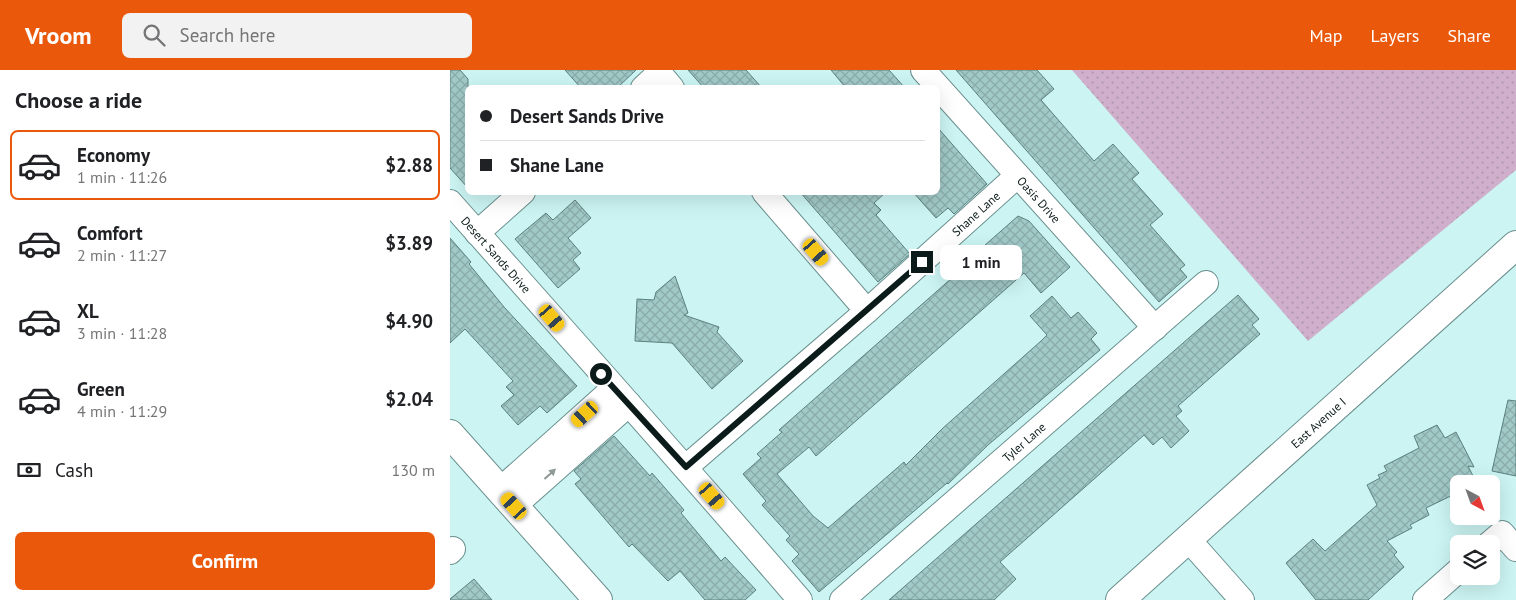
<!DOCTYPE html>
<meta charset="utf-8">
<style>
:root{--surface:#fff;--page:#f2f2f2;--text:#202124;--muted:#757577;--line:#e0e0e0;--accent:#ea580c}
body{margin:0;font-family:"PT Sans",sans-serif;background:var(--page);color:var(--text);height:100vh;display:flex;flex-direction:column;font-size:19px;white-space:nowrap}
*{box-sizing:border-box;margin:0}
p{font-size:16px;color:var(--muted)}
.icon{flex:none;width:28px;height:28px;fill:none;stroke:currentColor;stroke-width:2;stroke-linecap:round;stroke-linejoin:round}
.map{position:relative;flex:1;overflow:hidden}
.side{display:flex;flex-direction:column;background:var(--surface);width:450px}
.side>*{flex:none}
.guide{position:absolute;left:15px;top:15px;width:475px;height:110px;border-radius:8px;box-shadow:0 5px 20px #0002;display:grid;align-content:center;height:110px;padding:0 15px;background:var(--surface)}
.needle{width:32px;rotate:139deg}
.buttons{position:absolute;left:1000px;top:405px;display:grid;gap:10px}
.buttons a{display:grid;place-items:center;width:50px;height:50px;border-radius:8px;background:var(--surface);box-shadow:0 5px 20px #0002;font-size:25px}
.end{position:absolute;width:22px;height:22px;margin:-11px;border:6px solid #0b1b1a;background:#fff;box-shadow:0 0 0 2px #fff}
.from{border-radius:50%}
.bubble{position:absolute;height:35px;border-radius:8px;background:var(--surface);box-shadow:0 5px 20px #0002;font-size:16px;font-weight:700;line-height:35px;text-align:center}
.car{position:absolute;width:15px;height:30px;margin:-15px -8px;border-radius:6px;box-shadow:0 0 4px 1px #0007;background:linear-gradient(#f5c518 24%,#345 0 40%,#f5c518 0 76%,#345 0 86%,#f5c518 0)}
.guide b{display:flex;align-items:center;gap:18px;height:48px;font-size:19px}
.guide b+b{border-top:1px solid var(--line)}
.guide i{width:12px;height:12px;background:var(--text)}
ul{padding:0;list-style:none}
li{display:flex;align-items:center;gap:15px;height:70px;margin:0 10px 8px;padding:0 5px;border:2px solid transparent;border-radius:8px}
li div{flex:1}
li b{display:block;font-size:19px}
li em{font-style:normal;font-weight:700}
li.selected{border-color:var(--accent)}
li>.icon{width:45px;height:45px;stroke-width:1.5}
h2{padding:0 15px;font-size:22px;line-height:60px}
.pay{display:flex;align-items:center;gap:12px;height:55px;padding:0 15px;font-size:19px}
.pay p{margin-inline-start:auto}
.cta{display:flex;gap:10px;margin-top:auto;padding:10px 15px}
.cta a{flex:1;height:58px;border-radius:8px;background:var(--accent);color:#fff;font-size:20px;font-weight:700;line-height:58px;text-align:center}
header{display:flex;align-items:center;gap:30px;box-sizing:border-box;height:70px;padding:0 25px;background:var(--accent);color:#fff}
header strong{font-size:24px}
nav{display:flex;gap:28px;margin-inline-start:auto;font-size:18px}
.search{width:350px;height:45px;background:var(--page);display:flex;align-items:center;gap:12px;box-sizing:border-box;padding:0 18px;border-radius:8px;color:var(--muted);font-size:19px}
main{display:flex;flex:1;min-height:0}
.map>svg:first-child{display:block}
</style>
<header>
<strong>Vroom</strong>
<div class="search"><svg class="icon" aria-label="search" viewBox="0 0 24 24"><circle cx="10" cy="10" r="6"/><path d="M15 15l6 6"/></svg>Search here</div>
<nav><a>Map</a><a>Layers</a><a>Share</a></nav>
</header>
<main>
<section class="side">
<h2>Choose a ride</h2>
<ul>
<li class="selected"><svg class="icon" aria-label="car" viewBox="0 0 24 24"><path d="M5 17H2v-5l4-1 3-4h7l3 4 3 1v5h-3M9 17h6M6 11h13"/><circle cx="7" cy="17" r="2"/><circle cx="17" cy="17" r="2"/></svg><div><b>Economy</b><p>1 min · 11:26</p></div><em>$2.88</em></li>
<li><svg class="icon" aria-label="car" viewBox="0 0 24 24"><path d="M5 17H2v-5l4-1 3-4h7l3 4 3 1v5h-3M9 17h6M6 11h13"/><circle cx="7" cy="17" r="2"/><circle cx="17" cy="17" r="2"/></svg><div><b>Comfort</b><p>2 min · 11:27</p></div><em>$3.89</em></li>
<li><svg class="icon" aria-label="car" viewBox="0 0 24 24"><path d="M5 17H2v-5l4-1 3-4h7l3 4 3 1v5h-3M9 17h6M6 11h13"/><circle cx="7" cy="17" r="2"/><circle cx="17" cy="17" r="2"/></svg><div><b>XL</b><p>3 min · 11:28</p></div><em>$4.90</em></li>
<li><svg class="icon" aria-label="car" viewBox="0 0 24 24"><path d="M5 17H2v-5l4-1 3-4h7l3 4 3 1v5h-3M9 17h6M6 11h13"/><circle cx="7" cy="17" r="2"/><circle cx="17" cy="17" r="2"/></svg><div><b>Green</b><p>4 min · 11:29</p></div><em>$2.04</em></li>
</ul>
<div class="pay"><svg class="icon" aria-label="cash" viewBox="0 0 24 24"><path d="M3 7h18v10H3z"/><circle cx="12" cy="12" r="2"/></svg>Cash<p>130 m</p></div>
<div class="cta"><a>Confirm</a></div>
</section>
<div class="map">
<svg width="1066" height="530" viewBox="0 0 1066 530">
<defs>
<pattern id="grass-dots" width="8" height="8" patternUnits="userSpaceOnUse" patternTransform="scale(1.25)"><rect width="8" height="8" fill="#cfafcb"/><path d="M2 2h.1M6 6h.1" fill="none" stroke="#b096ae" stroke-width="1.8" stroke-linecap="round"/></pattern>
<pattern id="building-cross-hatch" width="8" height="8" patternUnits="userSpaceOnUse" patternTransform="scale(1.25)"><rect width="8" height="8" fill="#a1c9c7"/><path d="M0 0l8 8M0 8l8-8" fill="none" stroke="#89acaa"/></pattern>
</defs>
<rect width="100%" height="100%" fill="#cbf4f2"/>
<!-- grass -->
<path fill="url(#grass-dots)" d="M622 0H1066V100L858 271Z"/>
<!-- building -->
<g fill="url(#building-cross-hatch)" stroke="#5b817f">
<path d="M0 0H10L18 9V118L0 98Z"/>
<path d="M115 0H186L167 18H131Z"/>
<path d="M238 0H296L312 18H254Z"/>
<path d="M381 0H439L455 18H396Z"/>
<path d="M506 0H587L604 19 591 30 644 91 663 74 689 103 682 109 713 144 700 155 735 195 730 199 737 207 709 232Z"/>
<path d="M488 58 537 114 504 144 498 138 486 148 463 122H488Z"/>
<path d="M350 122H436L424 133 431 140 426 145 460 184 428 212Z"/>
<path d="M125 130 141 148 118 168 131 183 123 190 130 199 108 218 65 169 96 143 103 150Z"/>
<path d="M568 146 579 151 620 197 591 223 574 203 366 386 359 377 327 404 363 446 378 458 454 392 456 395 493 358 591 271 597 265 580 246 602 226 621 248 628 242 647 263 641 269 650 280 538 375 498 414 497 413 369 522 342 491 349 484 336 470 340 466 312 435 316 431 293 404 311 388 307 384 332 362 329 360 536 178 534 176Z"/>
<path d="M0 168 21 192 19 194 54 237 127 316 97 343 90 336 68 355 51 336 64 325 56 317 63 311 15 259 0 273Z"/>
<path d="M225 206 238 243 234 245 269 257 267 262 293 291 262 319 222 273 185 271 187 229 204 230 206 222Z"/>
<path d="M788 225 809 249 802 255 810 264 728 336 732 341 726 346 739 361 721 378 712 367 703 375 694 365 550 492 566 509 544 530H439Z"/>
<path d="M1058 330 1066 331V406L1042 401Z"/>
<path d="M987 355 995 368 1006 362 1024 397 1018 396 1027 414H1009V422L976 438 979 445 960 455 962 458 937 471 947 482 944 485 954 497 918 530H866L836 493 863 469 875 481 927 435 917 415 930 408 928 405 937 401 934 396 969 378 964 366Z"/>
<path d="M164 366 200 406 202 403 234 440 231 443 271 491 275 487 306 520 295 530H255L230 501 218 511 182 474 179 477 125 414 131 409 124 401Z"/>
<path d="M24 509 42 530H0V529Z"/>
</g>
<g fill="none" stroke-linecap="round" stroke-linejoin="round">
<defs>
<g id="street">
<path d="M207 0 222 18"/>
<path id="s1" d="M473 0 705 258"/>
<path d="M193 18 209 3"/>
<path d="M314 122 417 241"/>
<path id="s2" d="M0 132C117 264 235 396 350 530"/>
<path d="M27 163 73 122"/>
<path id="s3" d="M236 397 417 241 567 106"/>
<path d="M50 420 164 318"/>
<path d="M64 436 179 334"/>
<path d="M738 469 792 530"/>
<path d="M1039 474 1052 463 1066 479"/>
<path d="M0 482 3 479"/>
<path id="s4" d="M392 530 756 213"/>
<path d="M975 530 1009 500"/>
</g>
<g id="secondary">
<path d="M0 364 148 530"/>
<path id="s5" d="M670 530 1066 175"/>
</g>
</defs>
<!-- street casing -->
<use href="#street" stroke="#698f8e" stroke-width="26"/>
<!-- secondary casing -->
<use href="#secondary" stroke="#698f8e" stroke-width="30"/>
<!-- street -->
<use href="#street" stroke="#fff" stroke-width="24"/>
<!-- secondary -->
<use href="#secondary" stroke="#fff" stroke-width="28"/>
</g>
<!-- one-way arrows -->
<defs><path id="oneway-solid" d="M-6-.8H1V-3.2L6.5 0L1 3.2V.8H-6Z" transform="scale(1.25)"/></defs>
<use fill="#919898" href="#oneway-solid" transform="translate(100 404) rotate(-42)"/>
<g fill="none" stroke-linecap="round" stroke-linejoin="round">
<!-- route -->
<path stroke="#0b1b1a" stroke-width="6" d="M151 304 236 397 472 192"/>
</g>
<g text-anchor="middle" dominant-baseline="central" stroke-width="5" stroke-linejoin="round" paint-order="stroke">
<!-- street labels -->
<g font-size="12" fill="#0b1b1a" stroke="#fff">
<text stroke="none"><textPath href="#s1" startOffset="174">Oasis Drive</textPath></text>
<text stroke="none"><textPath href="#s3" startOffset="385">Shane Lane</textPath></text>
<text stroke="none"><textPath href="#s2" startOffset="70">Desert Sands Drive</textPath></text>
<text stroke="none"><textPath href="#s5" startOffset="266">East Avenue I</textPath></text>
<text stroke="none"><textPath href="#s4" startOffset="241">Tyler Lane</textPath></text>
</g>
</g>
</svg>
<div class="buttons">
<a><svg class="needle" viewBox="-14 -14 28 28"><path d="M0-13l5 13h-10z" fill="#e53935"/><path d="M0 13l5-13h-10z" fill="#757577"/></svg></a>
<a><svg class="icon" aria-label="layers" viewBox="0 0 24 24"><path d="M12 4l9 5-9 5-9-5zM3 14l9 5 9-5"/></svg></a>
</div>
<i class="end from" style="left:151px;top:304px"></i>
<i class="end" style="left:472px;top:192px"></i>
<div class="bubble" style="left:490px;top:175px;width:82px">1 min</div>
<i class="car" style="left:366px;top:182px;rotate:139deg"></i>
<i class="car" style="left:102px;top:248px;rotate:139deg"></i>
<i class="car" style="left:135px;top:344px;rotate:228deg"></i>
<i class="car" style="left:262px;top:426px;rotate:139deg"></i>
<i class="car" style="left:64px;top:436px;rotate:318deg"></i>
<div class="guide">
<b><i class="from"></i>Desert Sands Drive</b>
<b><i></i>Shane Lane</b>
</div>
</div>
</main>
